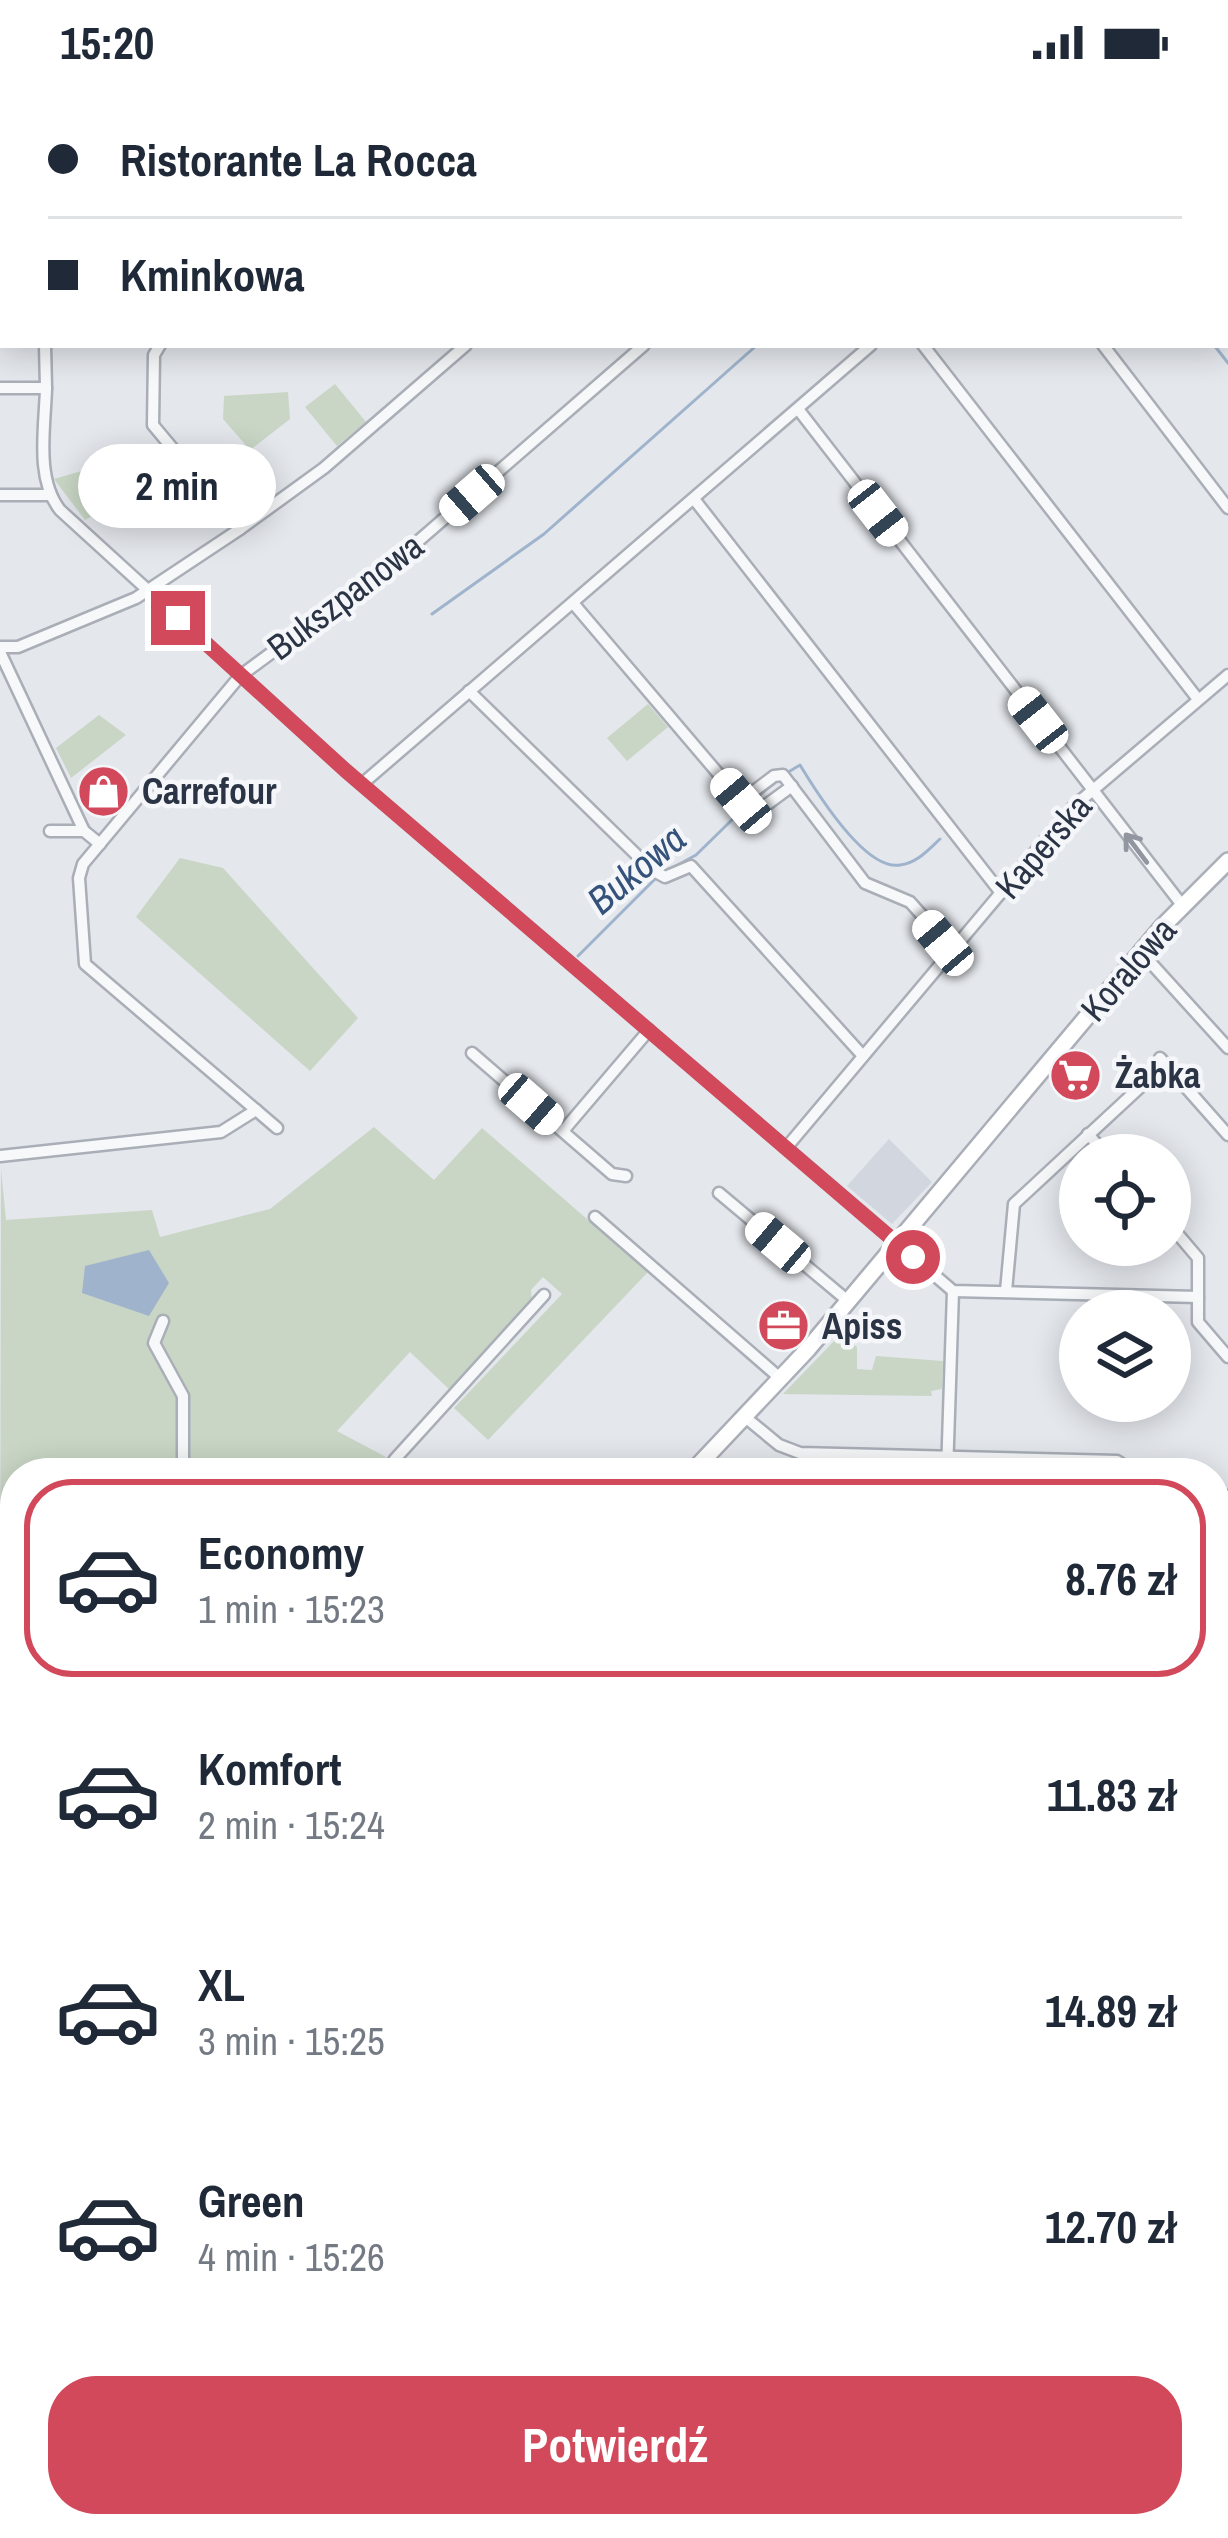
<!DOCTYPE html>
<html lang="pl">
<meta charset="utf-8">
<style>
:root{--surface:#fff;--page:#f6f6f7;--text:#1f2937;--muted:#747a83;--line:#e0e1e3;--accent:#d1495b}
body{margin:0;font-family:"Archivo Narrow",sans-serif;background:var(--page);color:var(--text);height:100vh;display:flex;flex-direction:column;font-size:45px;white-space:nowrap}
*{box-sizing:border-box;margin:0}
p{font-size:39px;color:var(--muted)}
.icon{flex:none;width:66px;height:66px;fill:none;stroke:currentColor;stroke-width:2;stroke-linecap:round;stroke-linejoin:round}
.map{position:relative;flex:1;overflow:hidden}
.panel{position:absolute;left:0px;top:1374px;width:1230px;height:1080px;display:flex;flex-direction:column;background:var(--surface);border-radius:48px 48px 0 0;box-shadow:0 6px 30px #0003}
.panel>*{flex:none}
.hud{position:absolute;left:0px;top:0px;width:1230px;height:264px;box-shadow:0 6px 30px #0003;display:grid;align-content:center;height:264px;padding:0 48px;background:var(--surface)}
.tools{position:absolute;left:1059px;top:1050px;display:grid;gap:24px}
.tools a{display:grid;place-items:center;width:132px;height:132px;border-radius:50%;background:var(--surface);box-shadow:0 6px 30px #0003;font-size:60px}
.end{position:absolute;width:54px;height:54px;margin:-27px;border:15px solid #d1495b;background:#fff;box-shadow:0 0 0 6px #fff}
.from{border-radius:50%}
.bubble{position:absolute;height:84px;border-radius:42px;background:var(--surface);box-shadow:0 6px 30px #0003;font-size:39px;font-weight:800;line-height:84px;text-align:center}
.car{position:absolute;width:36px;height:72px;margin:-36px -18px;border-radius:15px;box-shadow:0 0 9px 3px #0007;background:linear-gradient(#fff 24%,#345 0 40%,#fff 0 76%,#345 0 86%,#fff 0)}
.hud b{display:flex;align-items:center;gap:42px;height:114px;font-size:45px}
.hud b+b{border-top:3px solid var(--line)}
.hud i{width:30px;height:30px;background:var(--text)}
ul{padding:21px 0 0;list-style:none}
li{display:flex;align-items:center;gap:36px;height:198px;margin:0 24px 18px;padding:0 24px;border:6px solid transparent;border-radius:48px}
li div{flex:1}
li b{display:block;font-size:45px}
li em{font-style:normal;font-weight:800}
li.current{border-color:var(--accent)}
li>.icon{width:108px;height:108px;stroke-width:1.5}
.primary-button{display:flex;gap:24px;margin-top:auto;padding:24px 48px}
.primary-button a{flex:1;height:138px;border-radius:48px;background:var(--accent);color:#fff;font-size:48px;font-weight:800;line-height:138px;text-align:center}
.status{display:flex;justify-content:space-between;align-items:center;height:84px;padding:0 60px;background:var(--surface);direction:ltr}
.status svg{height:33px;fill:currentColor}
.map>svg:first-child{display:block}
</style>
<div class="status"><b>15:20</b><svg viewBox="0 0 49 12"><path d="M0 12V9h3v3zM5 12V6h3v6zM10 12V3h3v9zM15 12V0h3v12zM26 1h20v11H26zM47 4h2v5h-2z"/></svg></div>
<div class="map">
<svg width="1228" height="2454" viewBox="0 0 1228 2454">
<rect width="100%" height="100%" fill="#e4e7ec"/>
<!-- built -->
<path fill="#d2d6de" d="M889 1055 932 1098 892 1140 847 1102Z"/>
<!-- green -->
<g fill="#c9d6c5">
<path d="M0 0H1228V179L1227 3H3L0 69Z"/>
<path d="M335 300 366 338 337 362 305 323Z"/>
<path d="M288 308 290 335 250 366 223 335 224 312Z"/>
<path d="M106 380 132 409 85 436 54 395Z"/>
<path d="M648 620 668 643 627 677 607 654Z"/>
<path d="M99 631 126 651 71 694 56 664Z"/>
<path d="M180 774 223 784 358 934 310 987 136 833Z"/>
<path d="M374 1043 434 1096 482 1044 648 1188 488 1356 454 1324 562 1210 543 1193 531 1206 532 1218 450 1306 410 1268 337 1347 386 1373 379 1389H15V1593L0 1594 1 1085 6 1136 152 1126 160 1153 270 1125Z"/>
<path d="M839 1252 857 1263V1285L872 1286 876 1272 943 1277 942 1305 931 1307 932 1312 783 1310Z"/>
<path d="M1228 1517V1652L1215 1659V1535Z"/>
<path d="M1215 1705 1228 1706V2454H975L981 2439H1215Z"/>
<path d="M212 2439H598L588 2454H229Z"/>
</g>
<!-- water -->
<path fill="#9fb4cc" d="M149 1166 169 1199 149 1232 82 1209 85 1182Z"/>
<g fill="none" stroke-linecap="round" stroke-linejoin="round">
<!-- stream -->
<g stroke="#9fb4cc" stroke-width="3">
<path d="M1227 176H1228"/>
<path d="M1227 187 1228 185"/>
<path d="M1214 261 1228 279"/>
<path d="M432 530 544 450 757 261"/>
<path d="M785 690 800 681C817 709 865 787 900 781 917 779 928 766 940 755"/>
<path d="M748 720 778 696"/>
<path d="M665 788 696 771 741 727"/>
<path d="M578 872 657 793"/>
</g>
<defs>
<g id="street">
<path d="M1227 192H1228"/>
<path d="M160 261 154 271 153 341 240 445"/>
<path d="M923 261 1197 614"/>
<path d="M1103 261 1228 424"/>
<path d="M0 304H46L45 261"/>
<path d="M46 304C45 343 35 394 60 426L345 686 953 1207 1198 1213"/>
<path d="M798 325 1182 821"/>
<path d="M0 411H49"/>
<path d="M694 415 1001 809"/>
<path d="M573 519 750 727H758L792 702"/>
<path d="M0 563H18L136 514 240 445 324 384 466 261"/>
<path d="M0 568 84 747"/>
<path d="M469 607 652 786 665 793 691 782 863 972"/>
<path d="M362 700 871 261"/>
<path d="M741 717 774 692 783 691 865 799 910 818 953 866"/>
<path d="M50 747H84L100 760"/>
<path d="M1141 868 1228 964"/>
<path d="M472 969 612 1090 626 1092"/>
<path d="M1160 974 1228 1051"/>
<path d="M256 1026 277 1044"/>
<path d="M563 1047 649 946"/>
<path d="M1088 1050 1106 1071"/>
<path d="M786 1064 1073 723 1228 591"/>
<path d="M0 1072 221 1048 256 1026 85 880 79 794 83 780 240 592 393 479 644 261"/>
<path d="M719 1109 848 1217"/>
<path d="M595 1133 781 1295"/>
<path d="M1170 1141 1198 1174V1238L1228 1273"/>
<path d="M1006 1207 1014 1120 1165 980"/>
<path d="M163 1237 154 1259 183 1312V1389"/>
<path d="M745 1333 779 1361 800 1369 1117 1377 1136 1389"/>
<path d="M393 1389 388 1385 396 1374 544 1211"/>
<path d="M947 1389 953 1207"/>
<path d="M1215 1431 1228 1412"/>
<path d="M0 1751 15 1750"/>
<path d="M0 2208 15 2202"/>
<path d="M0 2326 15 2320"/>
<path d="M0 2338 15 2372"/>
<path d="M42 2439 47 2454"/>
<path d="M128 2439V2454"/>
<path d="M675 2454 683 2439"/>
<path d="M827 2454 836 2439"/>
</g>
<g id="secondary">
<path d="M691 1389 808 1265 1163 842 1228 777"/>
<path d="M0 1628 15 1627"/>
<path d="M464 2454 467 2439"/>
</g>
</defs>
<!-- street casing -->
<use href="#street" stroke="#a9aeb7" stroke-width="15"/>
<!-- secondary casing -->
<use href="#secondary" stroke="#a9aeb7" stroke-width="20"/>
<!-- street -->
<use href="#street" stroke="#f7f8fa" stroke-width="10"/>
<!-- secondary -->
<use href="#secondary" stroke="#fff" stroke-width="15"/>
</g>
<!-- one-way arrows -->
<defs><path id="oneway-shaft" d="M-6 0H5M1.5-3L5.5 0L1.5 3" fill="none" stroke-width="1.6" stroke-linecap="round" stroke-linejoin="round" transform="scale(3)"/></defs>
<use stroke="#9196a0" href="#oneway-shaft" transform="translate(1136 764) rotate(-127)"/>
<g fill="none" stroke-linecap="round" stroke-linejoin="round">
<!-- route -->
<path stroke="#d1495b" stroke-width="15" d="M178 534 345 686 913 1173"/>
</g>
<!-- icons -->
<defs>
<symbol id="shop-disc" viewBox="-11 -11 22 22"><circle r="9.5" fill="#d1495b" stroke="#f4f6f9"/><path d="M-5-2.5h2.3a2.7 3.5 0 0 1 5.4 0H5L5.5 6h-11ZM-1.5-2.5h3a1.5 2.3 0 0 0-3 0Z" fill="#fff"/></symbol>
<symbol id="supermarket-disc" viewBox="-11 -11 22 22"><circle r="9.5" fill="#d1495b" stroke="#f4f6f9"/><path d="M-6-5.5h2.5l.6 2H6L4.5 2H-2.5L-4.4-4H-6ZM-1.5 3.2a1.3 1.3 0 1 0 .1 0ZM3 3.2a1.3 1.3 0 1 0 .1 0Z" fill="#fff"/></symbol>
<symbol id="office-disc" viewBox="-11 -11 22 22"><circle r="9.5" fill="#d1495b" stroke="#f4f6f9"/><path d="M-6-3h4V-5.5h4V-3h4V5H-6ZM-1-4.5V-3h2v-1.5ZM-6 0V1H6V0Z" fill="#fff"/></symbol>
</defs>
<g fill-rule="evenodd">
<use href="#shop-disc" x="74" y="678" width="59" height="59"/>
<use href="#supermarket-disc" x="1046" y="962" width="59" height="59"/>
<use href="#office-disc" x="754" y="1212" width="59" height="59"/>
</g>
<g text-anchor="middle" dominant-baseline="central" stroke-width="9" stroke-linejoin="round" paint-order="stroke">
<!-- street labels -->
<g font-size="36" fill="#2b3445" stroke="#f4f6f9">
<text transform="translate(345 512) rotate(-37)">Bukszpanowa</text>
<text transform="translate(1043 762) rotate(-49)">Kaperska</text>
<text transform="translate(1128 885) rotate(-49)">Koralowa</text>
</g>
<!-- poi labels -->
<g font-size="36" font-weight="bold" fill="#2b3445" stroke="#f4f6f9" text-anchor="start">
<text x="142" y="707">Carrefour</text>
<text x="1115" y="991">Żabka</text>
<text x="822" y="1242">Apiss</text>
</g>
<!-- water labels -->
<g font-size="39" font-style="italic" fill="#34527a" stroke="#f4f6f9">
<text transform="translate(636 785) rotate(-40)">Bukowa</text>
</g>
</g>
</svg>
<div class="tools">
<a><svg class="icon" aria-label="locate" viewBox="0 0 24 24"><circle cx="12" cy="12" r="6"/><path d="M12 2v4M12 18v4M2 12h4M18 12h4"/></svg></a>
<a><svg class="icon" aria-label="layers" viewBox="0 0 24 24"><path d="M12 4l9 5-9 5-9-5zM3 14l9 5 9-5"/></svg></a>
</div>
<i class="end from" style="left:913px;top:1173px"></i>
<i class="end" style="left:178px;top:534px"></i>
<div class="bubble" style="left:78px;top:360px;width:198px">2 min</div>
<i class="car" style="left:472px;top:411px;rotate:229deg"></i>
<i class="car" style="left:878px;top:429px;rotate:142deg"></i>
<i class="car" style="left:1038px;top:636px;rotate:322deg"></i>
<i class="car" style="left:741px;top:717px;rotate:320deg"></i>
<i class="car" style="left:943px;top:859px;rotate:320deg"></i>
<i class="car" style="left:531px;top:1020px;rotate:131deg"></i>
<i class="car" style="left:778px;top:1159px;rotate:310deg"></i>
<div class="hud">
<b><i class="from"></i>Ristorante La Rocca</b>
<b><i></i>Kminkowa</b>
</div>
<section class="panel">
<ul>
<li class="current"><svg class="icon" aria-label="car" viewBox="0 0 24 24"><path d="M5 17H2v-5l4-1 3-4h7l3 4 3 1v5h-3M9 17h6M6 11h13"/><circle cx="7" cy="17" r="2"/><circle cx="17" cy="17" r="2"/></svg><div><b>Economy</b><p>1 min · 15:23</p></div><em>8.76 zł</em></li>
<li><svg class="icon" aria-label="car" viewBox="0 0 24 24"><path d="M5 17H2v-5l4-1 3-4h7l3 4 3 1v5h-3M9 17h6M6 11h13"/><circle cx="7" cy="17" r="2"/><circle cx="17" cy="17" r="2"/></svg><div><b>Komfort</b><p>2 min · 15:24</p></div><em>11.83 zł</em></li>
<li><svg class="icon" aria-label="car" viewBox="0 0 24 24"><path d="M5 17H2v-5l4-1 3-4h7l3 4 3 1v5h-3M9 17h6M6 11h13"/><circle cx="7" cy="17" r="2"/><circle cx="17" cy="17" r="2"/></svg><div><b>XL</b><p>3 min · 15:25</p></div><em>14.89 zł</em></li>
<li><svg class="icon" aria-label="car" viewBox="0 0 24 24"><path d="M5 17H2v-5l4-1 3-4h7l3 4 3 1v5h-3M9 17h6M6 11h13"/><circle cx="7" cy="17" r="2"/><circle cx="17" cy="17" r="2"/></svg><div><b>Green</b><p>4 min · 15:26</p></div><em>12.70 zł</em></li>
</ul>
<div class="primary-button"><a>Potwierdź</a></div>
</section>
</div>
